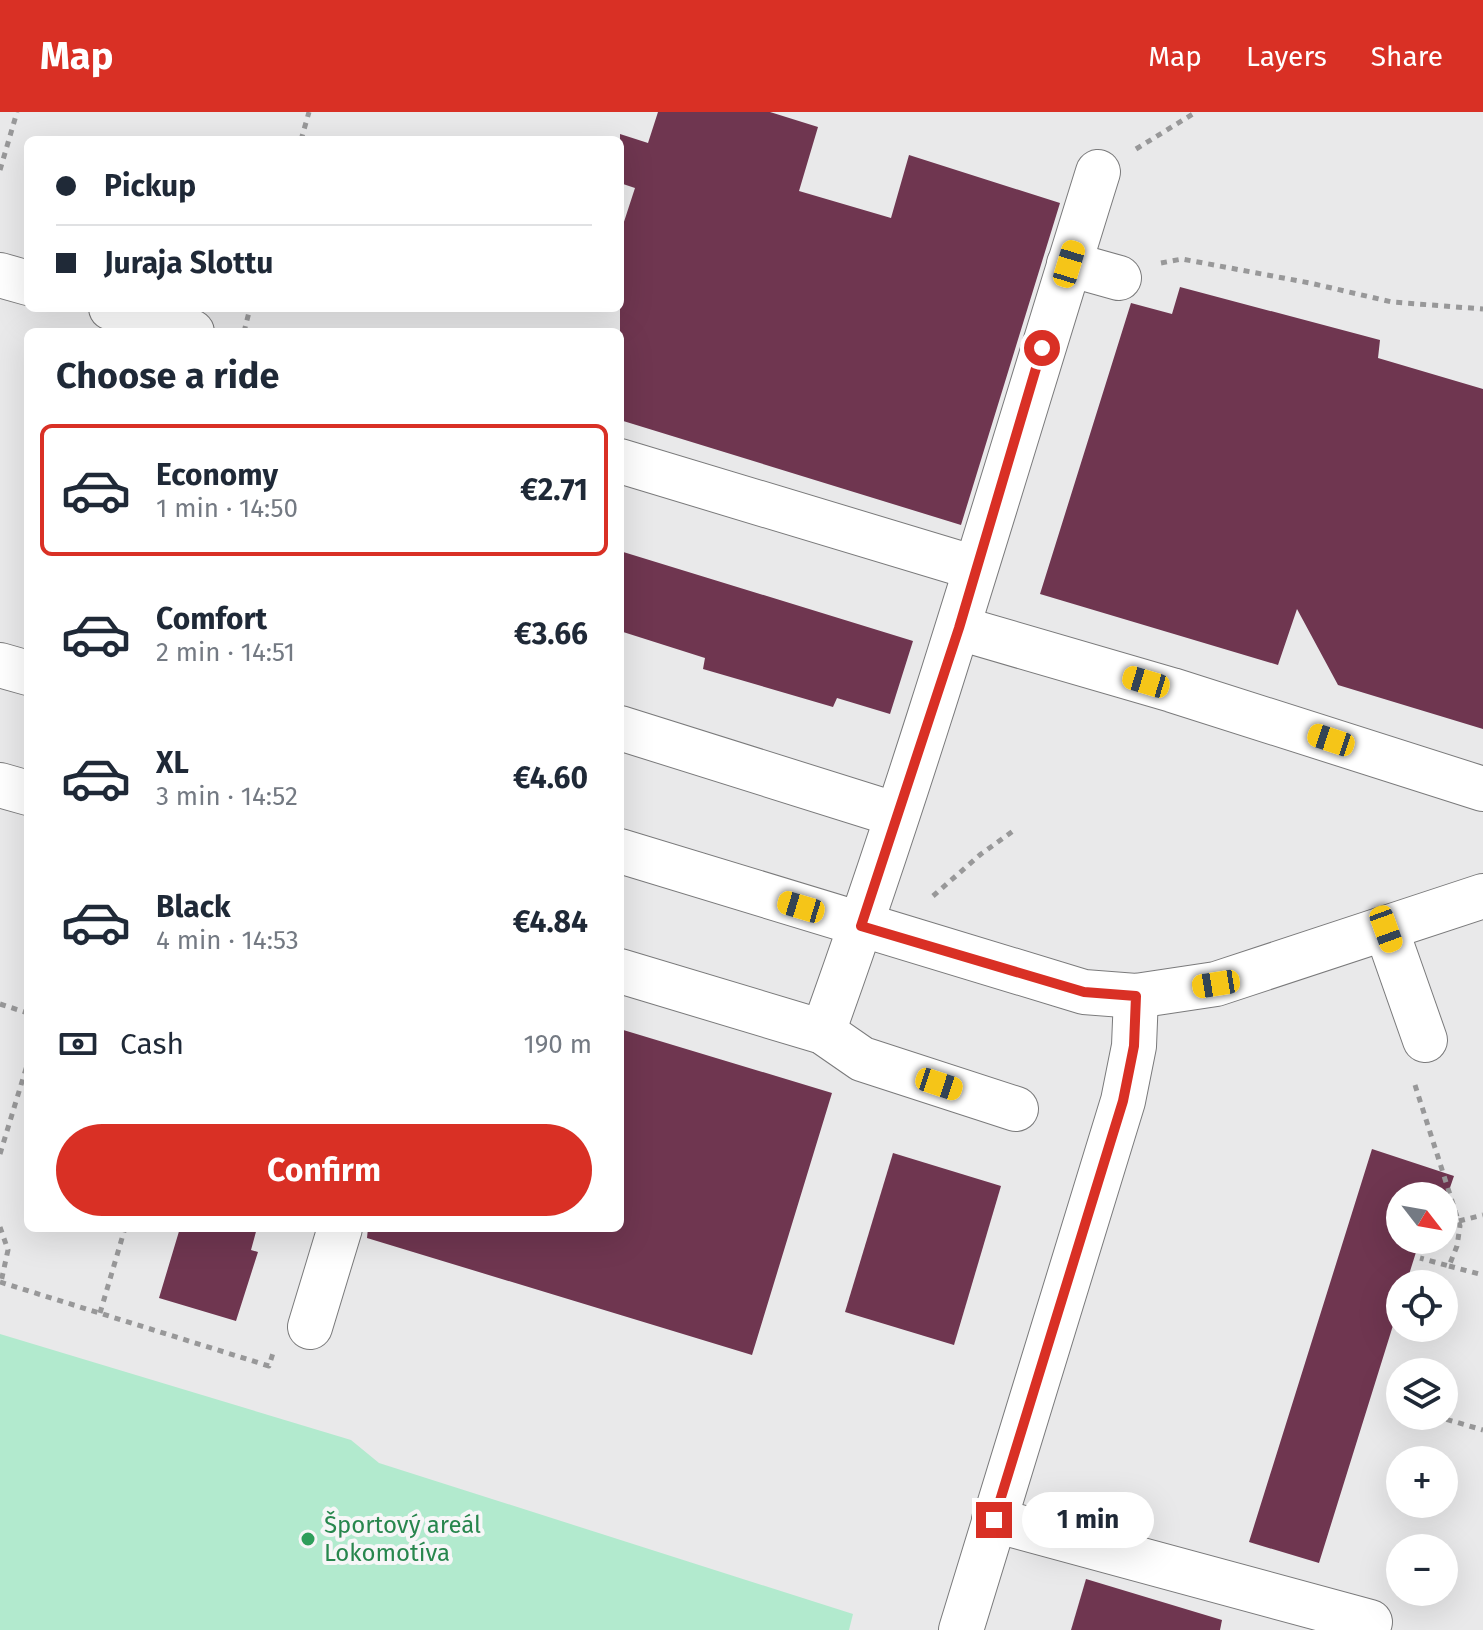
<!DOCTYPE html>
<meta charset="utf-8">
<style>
:root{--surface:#fff;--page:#f2f2f3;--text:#1f2937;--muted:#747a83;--line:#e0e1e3;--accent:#d93025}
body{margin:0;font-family:"Fira Sans",sans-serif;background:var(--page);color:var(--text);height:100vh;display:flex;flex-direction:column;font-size:30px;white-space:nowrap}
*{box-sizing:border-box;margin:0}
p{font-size:26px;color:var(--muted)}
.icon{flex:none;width:44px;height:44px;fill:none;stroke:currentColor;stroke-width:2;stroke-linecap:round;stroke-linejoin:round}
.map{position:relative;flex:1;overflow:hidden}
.side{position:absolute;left:24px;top:216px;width:600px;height:904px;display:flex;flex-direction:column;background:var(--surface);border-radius:12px;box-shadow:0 8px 32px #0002}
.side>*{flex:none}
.banner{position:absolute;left:24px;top:24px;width:600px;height:176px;border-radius:12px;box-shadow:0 8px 32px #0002;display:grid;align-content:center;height:176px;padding:0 32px;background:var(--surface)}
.needle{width:52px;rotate:121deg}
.controls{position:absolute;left:1386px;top:1070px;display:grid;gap:16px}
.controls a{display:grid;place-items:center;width:72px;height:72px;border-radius:50%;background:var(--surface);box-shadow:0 8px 32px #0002;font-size:40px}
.end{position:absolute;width:36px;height:36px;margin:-18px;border:10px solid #d93025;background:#fff;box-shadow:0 0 0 4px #fff}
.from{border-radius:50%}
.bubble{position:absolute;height:56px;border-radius:28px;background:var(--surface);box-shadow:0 8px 32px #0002;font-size:26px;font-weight:700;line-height:56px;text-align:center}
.car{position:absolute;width:24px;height:48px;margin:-24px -12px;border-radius:10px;box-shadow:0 0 6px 2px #0007;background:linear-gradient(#f5c518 24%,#345 0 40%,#f5c518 0 76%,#345 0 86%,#f5c518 0)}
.banner b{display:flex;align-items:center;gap:28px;height:76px;font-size:30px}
.banner b+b{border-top:2px solid var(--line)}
.banner i{width:20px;height:20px;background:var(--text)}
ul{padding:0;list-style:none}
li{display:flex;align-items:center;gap:24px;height:132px;margin:0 16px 12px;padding:0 16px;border:4px solid transparent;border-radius:12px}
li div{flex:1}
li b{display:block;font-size:30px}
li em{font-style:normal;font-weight:700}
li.active{border-color:var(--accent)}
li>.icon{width:72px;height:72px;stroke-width:1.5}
h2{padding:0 32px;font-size:36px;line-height:96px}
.pay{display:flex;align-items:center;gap:20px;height:88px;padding:0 32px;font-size:30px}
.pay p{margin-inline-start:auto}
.cta{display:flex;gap:16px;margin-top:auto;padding:16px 32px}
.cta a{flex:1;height:92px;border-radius:48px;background:var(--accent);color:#fff;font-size:32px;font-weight:700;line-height:92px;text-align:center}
header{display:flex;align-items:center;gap:48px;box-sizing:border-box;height:112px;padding:0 40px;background:var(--accent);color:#fff}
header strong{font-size:38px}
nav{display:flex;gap:44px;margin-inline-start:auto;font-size:28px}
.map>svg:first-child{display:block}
</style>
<header>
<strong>Map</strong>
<nav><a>Map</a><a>Layers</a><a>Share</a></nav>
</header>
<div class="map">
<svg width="1483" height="1518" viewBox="0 0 1483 1518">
<rect width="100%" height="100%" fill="#e9e9ea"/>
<!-- green -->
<path fill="#b2eace" d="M0 1222 351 1328 379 1351 853 1502 849 1518H0Z"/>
<!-- building -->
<g fill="#6f3650">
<path d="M658 0H770L818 15 799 79 891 106 909 43 1060 91 961 413 620 308V122L635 76 620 71V22L648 31Z"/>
<path d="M1180 175 1380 228 1378 246 1483 277V617L1338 573 1297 497 1278 553 1040 482 1131 191 1172 202Z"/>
<path d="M620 439 913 529 890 602 837 586 833 595 703 557 705 546 620 519Z"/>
<path d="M620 917 832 981 752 1243 367 1126 368 1116H620Z"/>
<path d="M1372 1037 1454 1064 1444 1093V1084H1400V1128H1432L1428 1140 1417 1137 1406 1172H1400V1191L1319 1451 1249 1430Z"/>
<path d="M893 1041 1001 1074 954 1233 845 1200Z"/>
<path d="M180 1116H257L251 1138 258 1140 236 1209 159 1186Z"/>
<path d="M1086 1467 1222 1508 1220 1518H1071Z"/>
</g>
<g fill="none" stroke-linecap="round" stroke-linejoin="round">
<defs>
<g id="minor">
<path d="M1069 152 1119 166"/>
<path d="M0 163 28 171"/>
<path d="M111 196 192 220"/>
<path d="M620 349 975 456"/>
<path d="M959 516 1172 578 1483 677"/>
<path d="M0 553 28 561"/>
<path d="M620 616 897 703"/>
<path d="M0 673 28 681"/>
<path d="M620 739 1084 880 1136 884 1216 872 1483 784"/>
<path d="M1386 817 1425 928"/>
<path d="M620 859 823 920 862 947 1016 997"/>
<path d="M823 920C925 637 1008 348 1098 60"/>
<path d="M310 1215 340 1116"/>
<path d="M994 1408 1370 1510"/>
<path d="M961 1518 1123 989 1134 934 1136 884"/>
</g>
</defs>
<!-- minor casing -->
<use href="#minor" stroke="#7a7a7b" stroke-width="46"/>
<!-- path -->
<g stroke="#989899" stroke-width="5" stroke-dasharray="6 6" stroke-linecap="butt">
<path d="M301 28 309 0"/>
<path d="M1136 37 1196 0"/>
<path d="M0 58 17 0"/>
<path d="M1161 151 1182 147 1310 171 1392 190 1483 197"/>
<path d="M244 220 250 196"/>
<path d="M933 784 981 742 1013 719"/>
<path d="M0 892 28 901"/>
<path d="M1415 973 1460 1114 1457 1134 1449 1154 1420 1146"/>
<path d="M0 1042 28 950"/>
<path d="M1459 1109 1483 1103"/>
<path d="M0 1115 8 1138 1 1170"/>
<path d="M1449 1154 1483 1163"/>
<path d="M0 1170 269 1254 273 1241"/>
<path d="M100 1201 125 1116"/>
<path d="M1435 1304 1483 1318"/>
</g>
<!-- minor -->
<use href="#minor" stroke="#fff" stroke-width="44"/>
</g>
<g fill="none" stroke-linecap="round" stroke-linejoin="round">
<!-- route -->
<path stroke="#d93025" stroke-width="10" d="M994 1408 1123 989 1134 934 1136 884 1084 880 861 814 959 516 1042 236"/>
</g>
<!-- markers -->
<circle fill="#2e9e5b" stroke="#f6f6f7" stroke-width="3" cx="308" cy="1427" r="8"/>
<g text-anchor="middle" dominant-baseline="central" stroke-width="8" stroke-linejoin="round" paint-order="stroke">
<!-- leisure labels -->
<g font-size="24" fill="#27864d" stroke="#f6f6f7" text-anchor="start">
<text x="324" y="1413">Športový areál<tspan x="324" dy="28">Lokomotíva</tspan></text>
</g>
</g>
</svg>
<div class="controls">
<a><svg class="needle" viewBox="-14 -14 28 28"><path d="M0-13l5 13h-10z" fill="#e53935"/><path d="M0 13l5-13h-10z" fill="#747a83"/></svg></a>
<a><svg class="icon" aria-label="locate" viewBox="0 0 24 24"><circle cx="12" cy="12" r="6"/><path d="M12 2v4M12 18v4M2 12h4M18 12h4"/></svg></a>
<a><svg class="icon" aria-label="layers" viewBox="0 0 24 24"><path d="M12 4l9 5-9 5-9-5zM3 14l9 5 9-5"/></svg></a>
<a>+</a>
<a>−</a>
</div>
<i class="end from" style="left:1042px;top:236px"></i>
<i class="end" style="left:994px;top:1408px"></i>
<div class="bubble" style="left:1022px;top:1380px;width:132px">1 min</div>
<i class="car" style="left:1069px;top:152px;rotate:17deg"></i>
<i class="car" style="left:1146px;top:570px;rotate:287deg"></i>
<i class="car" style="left:1331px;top:628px;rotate:288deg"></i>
<i class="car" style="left:801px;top:795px;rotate:287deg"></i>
<i class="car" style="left:1386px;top:817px;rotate:160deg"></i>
<i class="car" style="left:1216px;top:872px;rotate:261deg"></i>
<i class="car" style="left:939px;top:972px;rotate:108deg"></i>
<div class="banner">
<b><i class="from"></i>Pickup</b>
<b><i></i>Juraja Slottu</b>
</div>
<section class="side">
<h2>Choose a ride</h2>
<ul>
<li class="active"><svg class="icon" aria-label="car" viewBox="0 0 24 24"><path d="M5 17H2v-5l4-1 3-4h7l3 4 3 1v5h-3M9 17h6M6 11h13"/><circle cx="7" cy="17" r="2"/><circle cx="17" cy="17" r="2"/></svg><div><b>Economy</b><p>1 min · 14:50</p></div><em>€2.71</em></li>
<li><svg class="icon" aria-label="car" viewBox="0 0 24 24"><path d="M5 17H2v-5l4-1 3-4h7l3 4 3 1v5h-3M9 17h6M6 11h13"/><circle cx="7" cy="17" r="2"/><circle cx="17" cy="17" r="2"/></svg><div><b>Comfort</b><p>2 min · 14:51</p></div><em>€3.66</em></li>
<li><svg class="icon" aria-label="car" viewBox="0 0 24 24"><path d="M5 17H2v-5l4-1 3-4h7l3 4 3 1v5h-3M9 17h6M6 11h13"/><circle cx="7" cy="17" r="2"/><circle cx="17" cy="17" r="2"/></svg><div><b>XL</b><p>3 min · 14:52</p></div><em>€4.60</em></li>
<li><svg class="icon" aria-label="car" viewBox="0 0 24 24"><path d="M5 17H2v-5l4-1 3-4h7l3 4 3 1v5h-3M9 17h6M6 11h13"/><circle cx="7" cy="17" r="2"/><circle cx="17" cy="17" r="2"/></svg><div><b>Black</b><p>4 min · 14:53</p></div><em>€4.84</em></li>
</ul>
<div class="pay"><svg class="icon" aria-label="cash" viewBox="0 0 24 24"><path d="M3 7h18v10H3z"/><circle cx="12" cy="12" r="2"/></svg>Cash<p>190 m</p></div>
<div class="cta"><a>Confirm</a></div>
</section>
</div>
